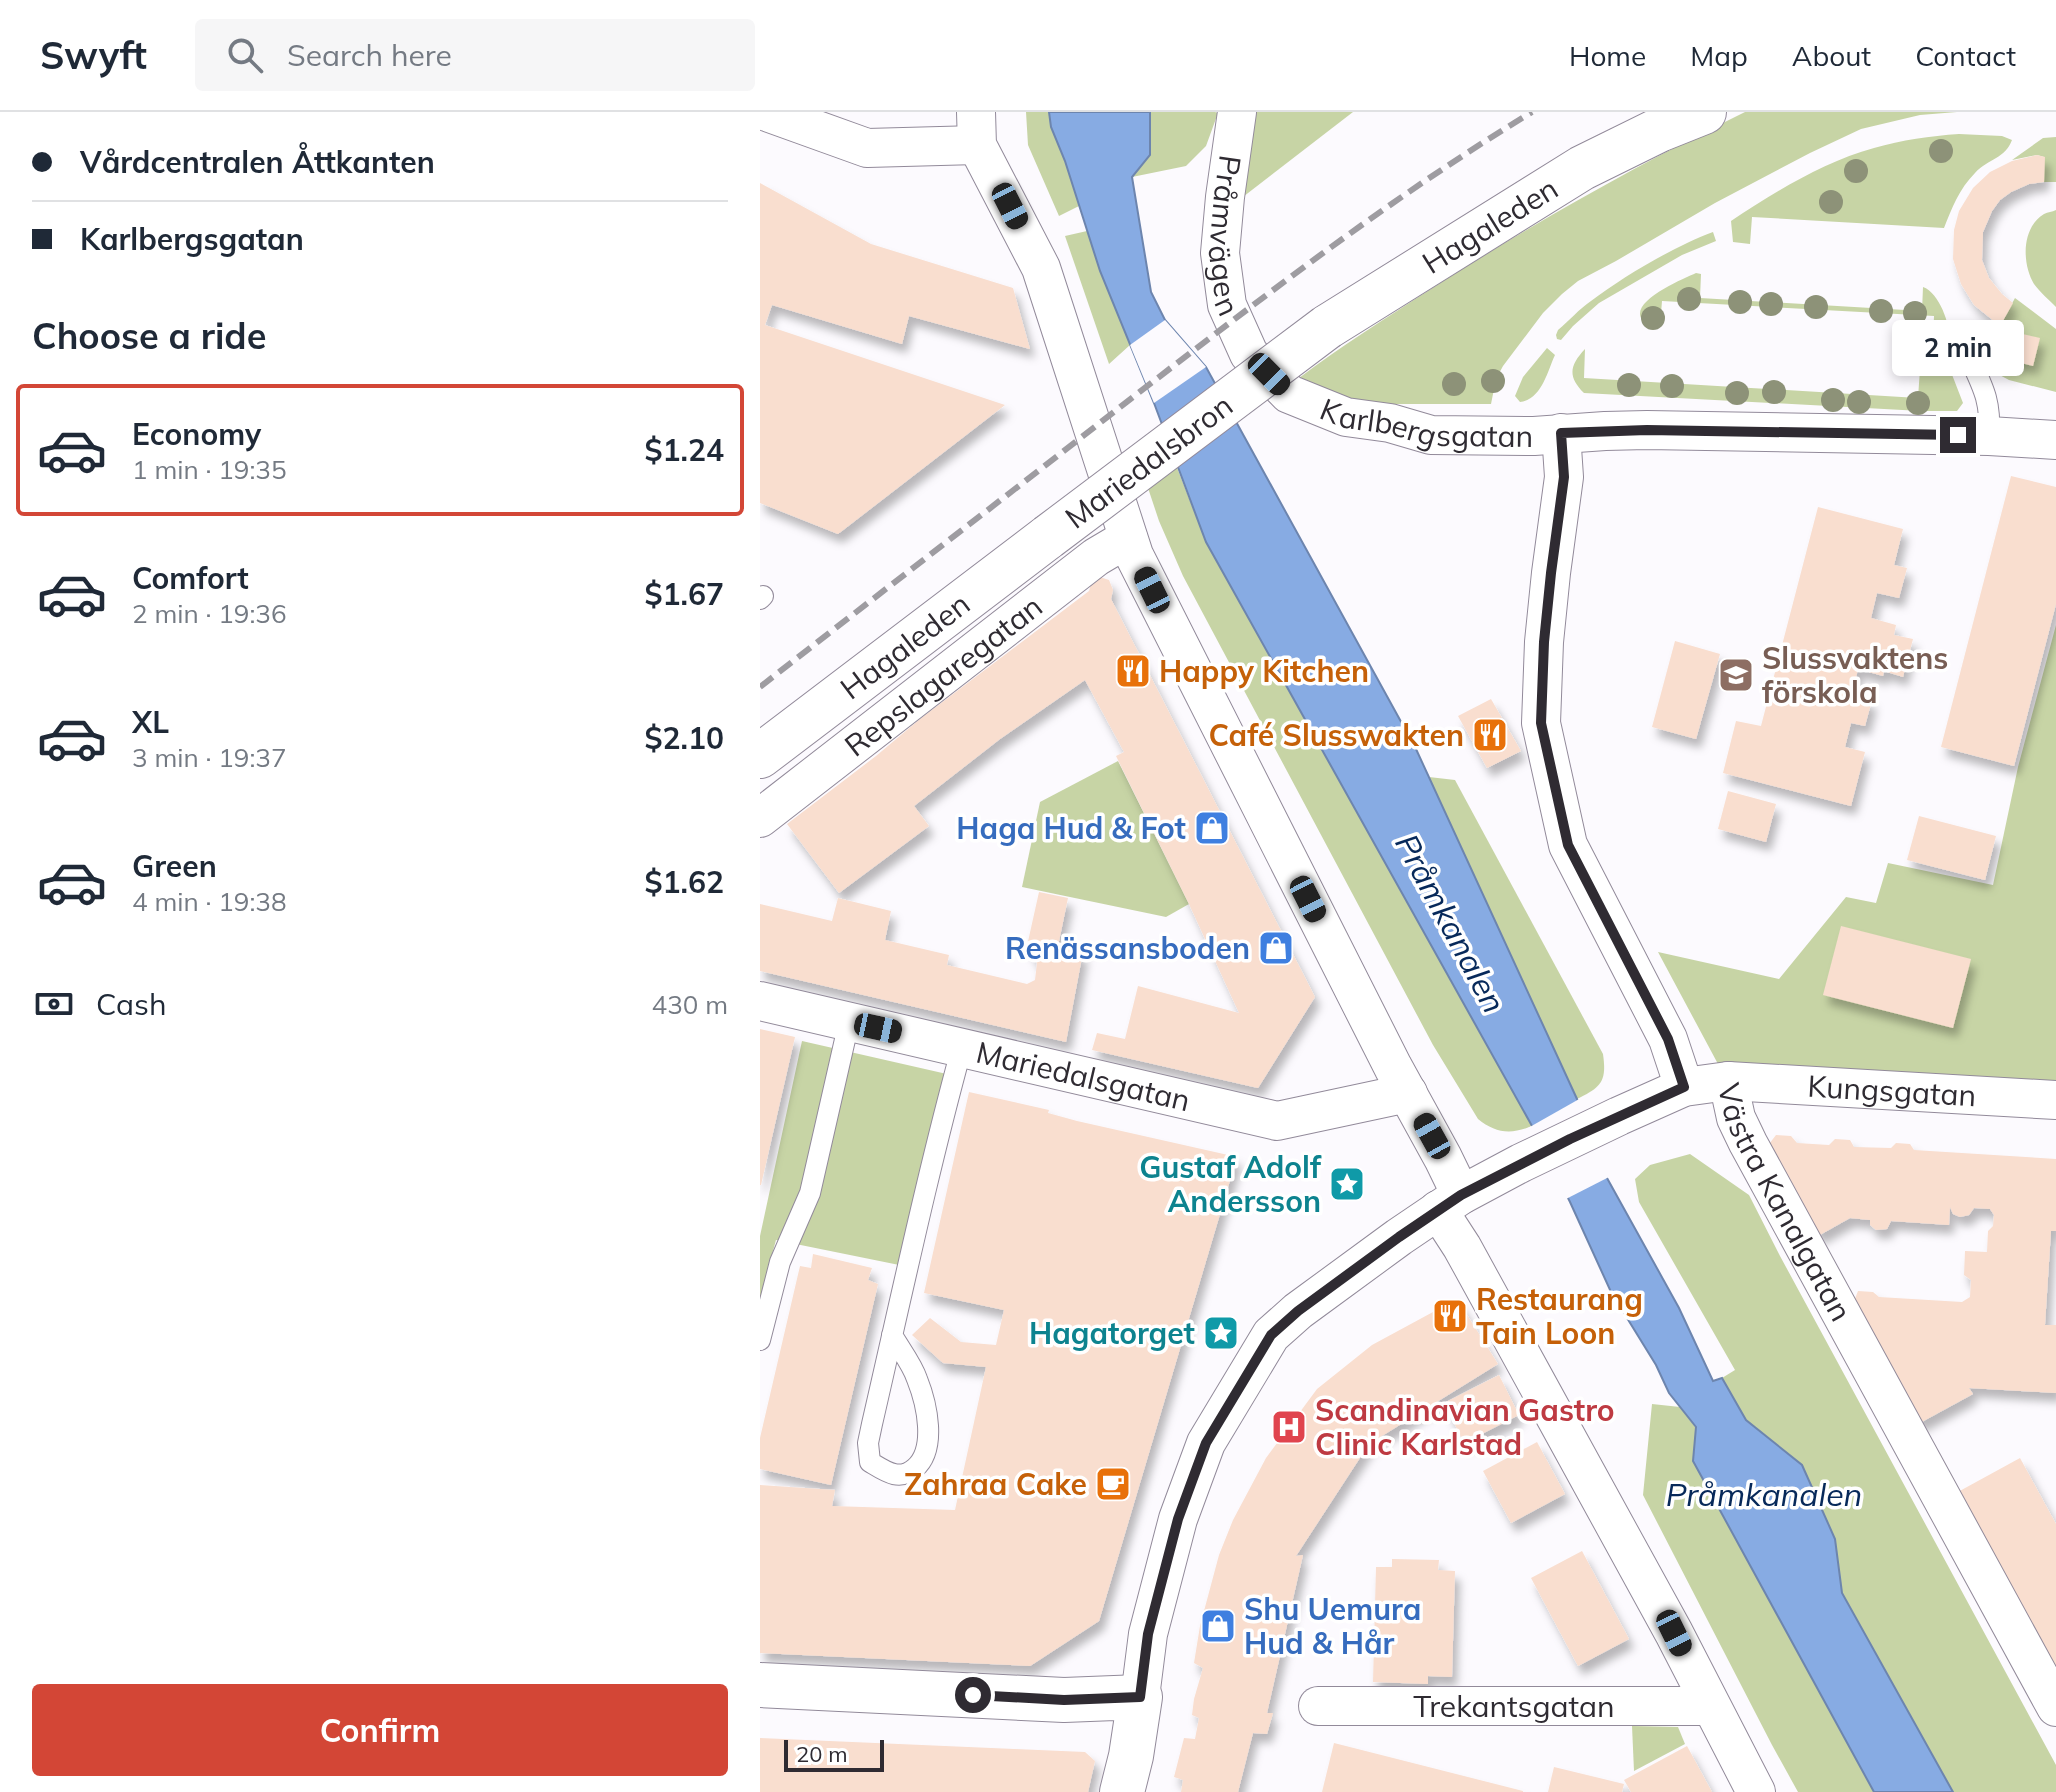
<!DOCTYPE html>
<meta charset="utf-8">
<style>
:root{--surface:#fff;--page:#f6f6f7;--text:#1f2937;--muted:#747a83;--line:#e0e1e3;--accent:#d34636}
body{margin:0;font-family:Mulish,sans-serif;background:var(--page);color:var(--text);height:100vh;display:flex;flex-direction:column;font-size:30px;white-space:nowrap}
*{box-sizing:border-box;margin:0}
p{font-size:26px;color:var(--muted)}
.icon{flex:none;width:44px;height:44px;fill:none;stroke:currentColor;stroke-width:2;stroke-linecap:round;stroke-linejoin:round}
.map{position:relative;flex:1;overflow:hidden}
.side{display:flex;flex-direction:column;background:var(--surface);width:760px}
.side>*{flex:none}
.guide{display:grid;align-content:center;height:176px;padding:0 32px;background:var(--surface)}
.scale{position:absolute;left:24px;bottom:20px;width:100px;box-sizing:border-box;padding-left:8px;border:4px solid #2f2b32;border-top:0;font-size:22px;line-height:28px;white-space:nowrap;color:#2f2b32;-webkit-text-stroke:6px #fff;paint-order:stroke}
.end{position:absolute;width:36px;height:36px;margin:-18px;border:10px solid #2f2b32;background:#fff;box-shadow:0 0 0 4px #fff}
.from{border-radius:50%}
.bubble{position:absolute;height:56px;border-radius:8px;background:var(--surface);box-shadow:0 4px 12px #0003;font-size:26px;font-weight:700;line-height:56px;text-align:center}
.car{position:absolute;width:24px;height:48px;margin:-24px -12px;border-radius:10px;box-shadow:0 0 6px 2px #0007;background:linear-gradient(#222 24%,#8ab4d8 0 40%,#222 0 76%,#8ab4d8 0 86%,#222 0)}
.guide b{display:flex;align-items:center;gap:28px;height:76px;font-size:30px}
.guide b+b{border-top:2px solid var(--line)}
.guide i{width:20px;height:20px;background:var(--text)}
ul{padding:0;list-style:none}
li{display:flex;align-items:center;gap:24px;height:132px;margin:0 16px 12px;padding:0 16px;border:4px solid transparent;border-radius:8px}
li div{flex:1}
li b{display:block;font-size:30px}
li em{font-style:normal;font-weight:700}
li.current{border-color:var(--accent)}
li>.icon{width:72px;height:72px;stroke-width:1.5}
h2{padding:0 32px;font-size:36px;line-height:96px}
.pay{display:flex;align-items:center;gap:20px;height:88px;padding:0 32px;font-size:30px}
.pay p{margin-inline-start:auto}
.cta{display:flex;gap:16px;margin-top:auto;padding:16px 32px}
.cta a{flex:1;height:92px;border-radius:8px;background:var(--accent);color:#fff;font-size:32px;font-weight:700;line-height:92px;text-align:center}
header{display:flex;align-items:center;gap:48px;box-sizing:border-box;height:112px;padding:0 40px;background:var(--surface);border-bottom:2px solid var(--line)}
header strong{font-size:38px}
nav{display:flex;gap:44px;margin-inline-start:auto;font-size:28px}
.search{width:560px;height:72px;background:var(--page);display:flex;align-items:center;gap:20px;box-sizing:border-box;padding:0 28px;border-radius:8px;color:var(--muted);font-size:30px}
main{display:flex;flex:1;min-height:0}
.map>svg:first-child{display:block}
</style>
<header>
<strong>Swyft</strong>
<div class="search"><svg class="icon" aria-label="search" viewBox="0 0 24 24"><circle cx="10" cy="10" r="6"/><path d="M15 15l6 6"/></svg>Search here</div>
<nav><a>Home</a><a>Map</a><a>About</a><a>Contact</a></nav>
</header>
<main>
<section class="side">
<div class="guide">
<b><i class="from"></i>Vårdcentralen Åttkanten</b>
<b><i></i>Karlbergsgatan</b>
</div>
<h2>Choose a ride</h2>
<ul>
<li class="current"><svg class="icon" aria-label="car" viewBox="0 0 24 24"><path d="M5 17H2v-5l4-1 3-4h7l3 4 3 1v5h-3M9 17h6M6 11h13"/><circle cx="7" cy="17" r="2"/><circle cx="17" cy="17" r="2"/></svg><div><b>Economy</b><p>1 min · 19:35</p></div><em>$1.24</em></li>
<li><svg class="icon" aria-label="car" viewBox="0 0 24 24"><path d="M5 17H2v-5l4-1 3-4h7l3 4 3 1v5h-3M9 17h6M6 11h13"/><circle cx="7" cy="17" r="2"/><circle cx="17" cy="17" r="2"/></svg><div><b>Comfort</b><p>2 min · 19:36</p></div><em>$1.67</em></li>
<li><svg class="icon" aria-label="car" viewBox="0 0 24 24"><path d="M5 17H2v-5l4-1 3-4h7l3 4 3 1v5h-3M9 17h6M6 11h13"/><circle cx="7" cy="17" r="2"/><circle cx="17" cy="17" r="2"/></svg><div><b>XL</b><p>3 min · 19:37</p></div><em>$2.10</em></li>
<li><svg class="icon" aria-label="car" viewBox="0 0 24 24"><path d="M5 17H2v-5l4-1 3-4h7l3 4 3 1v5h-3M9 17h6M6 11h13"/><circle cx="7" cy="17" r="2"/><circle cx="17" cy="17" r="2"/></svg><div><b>Green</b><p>4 min · 19:38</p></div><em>$1.62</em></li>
</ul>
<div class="pay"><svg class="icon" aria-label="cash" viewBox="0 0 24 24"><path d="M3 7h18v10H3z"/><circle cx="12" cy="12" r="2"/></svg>Cash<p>430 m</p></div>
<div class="cta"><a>Confirm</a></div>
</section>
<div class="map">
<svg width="1296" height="1680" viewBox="0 0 1296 1680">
<defs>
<filter id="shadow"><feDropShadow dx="5" dy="9" stdDeviation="4" flood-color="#0004"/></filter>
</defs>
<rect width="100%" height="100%" fill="#fcfafe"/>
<!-- green -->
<g fill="#c7d4a5">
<path d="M266 0H289L291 15 305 49 319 94 299 104 268 33Z"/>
<path d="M390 0H455L458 1 446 34 426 54 372 65 390 43Z"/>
<path d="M488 0H593L479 88Z"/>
<path d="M985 0H1197L1160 3 1101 17 1050 41 955 91 856 149 818 169 802 182 783 201 743 254 736 267 731 292H601L539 266C581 234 626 206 671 177 772 112 877 53 985 0Z"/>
<path d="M1199 22 1242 24 1252 28C1245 47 1229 46 1215 61 1199 77 1192 96 1184 116L992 105 990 132 973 130 971 109C1015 80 1063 50 1114 36 1142 28 1170 24 1199 22Z"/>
<path d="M1296 25V70H1284V45L1277 43 1252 48 1283 26Z"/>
<path d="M1296 98V195C1289 188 1280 180 1274 172 1262 152 1261 116 1284 102 1288 100 1292 100 1296 98Z"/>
<path d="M327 119 340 159 370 233 349 252 305 124Z"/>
<path d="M953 120 956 129 922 143 839 191 813 214 801 228 797 227 796 223 798 218C809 209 819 197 831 189 864 164 915 134 953 120Z"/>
<path d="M936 161 941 162 940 186 1162 199 1163 175C1180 181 1191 215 1190 231L1173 229 1174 204 902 189 900 214C893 214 887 214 882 208 869 189 923 167 936 161Z"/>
<path d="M1255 186 1296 217V280L1249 268 1232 259 1229 243 1234 211 1240 214Z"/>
<path d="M787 236 795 243C787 260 782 287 760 290L755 284 763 265Z"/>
<path d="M825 237 824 266 1158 286 1160 257 1191 260 1203 291 1197 299H1161L824 281C807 264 810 253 825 237Z"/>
<path d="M416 353 446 430 772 1014C751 1023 735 1021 718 1007L673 933 423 464 399 409 387 373Z"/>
<path d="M1296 513V972L958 952 898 840 1019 867 1086 785 1116 791 1128 751 1233 773 1258 655Z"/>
<path d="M358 649 429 792 406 805 262 775 280 690Z"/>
<path d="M669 665 695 668 843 942C847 970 841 975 817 987Z"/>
<path d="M42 929 200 965 154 1156 16 1128 0 1186V1124Z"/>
<path d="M930 1042 989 1083 1020 1144 1296 1653V1680H1193L1082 1481 1075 1427 1042 1353 986 1308 962 1266 975 1258 879 1090 875 1067 890 1053Z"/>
<path d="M892 1292 920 1295 936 1316 933 1349 1114 1680H1038L1012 1633 883 1383Z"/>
<path d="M872 1614 918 1615 925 1632 874 1659Z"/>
</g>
<!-- water -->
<path fill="#87abe3" stroke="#6d85ae" stroke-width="2" d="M289 0H390V43L372 65 391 180 405 208 446 255 656 637 817 987 847 1066 919 1196 953 1269 962 1266 986 1308 1042 1353 1075 1427 1082 1481 1193 1680H1114L933 1349 936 1315 909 1281 896 1253 851 1180 810 1090 772 1014 446 430 394 291 340 159 305 49 291 15Z"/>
<!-- pier -->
<g fill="#fcfafe">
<path d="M405 208 446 255 394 291 370 233Z"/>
<path d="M821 986 851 1064 804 1088 768 1016Z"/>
</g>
<!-- building -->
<g fill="#f9decf" filter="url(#shadow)">
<path d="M1277 43 1285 45 1284 70 1269 72 1251 80 1240 88 1232 99 1223 120 1222 148 1229 166 1242 182 1253 191 1240 214 1214 193 1201 172 1193 147 1194 118 1199 99 1213 76 1230 60 1252 49Z"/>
<path d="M0 71 111 132 253 176 270 237 149 204 142 232 12 193 5 213 245 293 78 422 0 391Z"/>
<path d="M1236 216 1280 226 1273 254 1230 243Z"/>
<path d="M1251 364 1296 375V492L1254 654 1181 635Z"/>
<path d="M1058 395 1143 417 1134 453 1147 456 1139 486 1117 481 1111 506 1136 513 1134 523 1153 527 1143 565 1124 559 1123 564 1098 557 1092 583 1112 588 1105 614 1091 611 1085 635 1105 640 1091 694 963 661 976 609 1001 614Z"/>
<path d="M340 465 349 468 353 478 351 487 555 885 498 976 332 938 337 921 365 927 378 874 479 901 429 792 356 644 364 640 325 568 240 627 154 694 169 714 79 781 27 712 116 644 160 607 329 479 332 469Z"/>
<path d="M915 529 960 542 936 627 892 615Z"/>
<path d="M731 587 761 639 727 656 698 604Z"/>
<path d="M968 679 1016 692 1006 730 958 717Z"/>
<path d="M1159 704 1236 724 1225 768 1147 748Z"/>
<path d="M279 780 308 786 298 834 323 840 306 930 0 859V792L72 809 78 786 131 799 125 828 189 843 187 853 267 872 275 868 277 851 267 834Z"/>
<path d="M1081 814 1211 847 1193 916 1063 883Z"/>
<path d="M0 917 35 925 1 1073H0Z"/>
<path d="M209 980 289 998 288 1001 317 1009 477 1045 339 1509 270 1554 0 1541V1373L75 1378 72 1394 195 1398 226 1255 183 1251 152 1223 170 1206 201 1230 236 1233 244 1198 164 1181Z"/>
<path d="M1016 1023 1031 1024 1037 1031 1069 1033 1075 1027 1090 1028 1094 1035 1131 1036 1136 1031 1150 1032 1154 1038 1296 1047V1119H1291L1285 1213H1296V1281L1209 1276 1213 1282 1158 1312 1091 1197 1098 1179 1113 1180 1119 1185 1202 1190 1210 1185 1211 1168 1204 1163 1205 1139 1227 1140 1228 1119 1233 1114 1234 1103 1230 1097 1214 1096 1209 1103 1200 1105 1193 1102 1190 1095 1189 1113 1131 1109 1127 1117 1116 1118 1110 1113V1108L1090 1106 1058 1124 1006 1036Z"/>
<path d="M53 1142 112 1156 108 1168 118 1172 71 1373 0 1357V1326L40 1154 51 1156Z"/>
<path d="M697 1187 738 1252 609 1332 536 1444 543 1443 507 1601H513L507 1622 493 1621 478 1680H421L423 1668 414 1665 424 1626 435 1627 439 1606 432 1603 434 1587 443 1556 434 1551 440 1514 459 1443 473 1408 506 1346 557 1277 612 1233Z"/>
<path d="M739 1263 759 1303 704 1331 684 1291Z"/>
<path d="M777 1330 805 1382 751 1411 723 1359Z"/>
<path d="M1260 1346 1296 1412V1563L1196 1381Z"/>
<path d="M822 1439 869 1527 818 1554 771 1466Z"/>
<path d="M632 1447 679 1448 678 1458 695 1459 692 1565 668 1564V1572L613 1570 616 1455H632Z"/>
<path d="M0 1626 325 1640 335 1649 328 1680H0Z"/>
<path d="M574 1631 763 1679V1680H562Z"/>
<path d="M927 1634 952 1680H871L864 1668Z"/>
<path d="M794 1655 864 1672 862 1680H788Z"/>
</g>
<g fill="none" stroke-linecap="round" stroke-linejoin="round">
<defs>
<g id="service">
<path d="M1210 247C1224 277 1231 290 1229 324"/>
<path d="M0 487 3 484"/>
<path d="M132 1223C140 1237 152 1252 157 1267 167 1292 177 1337 155 1356 139 1370 125 1359 110 1350L108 1331 112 1312C141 1186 168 1059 202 935"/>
<path d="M0 1228 20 1150 50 1081 89 910"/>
</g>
<g id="minor">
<path d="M7 0 107 36 217 33"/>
<path d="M216 0 217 33 281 156 374 443 633 955 683 1046 701 1083"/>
<path id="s1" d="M477 0 465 85 460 141 467 193 489 242 529 282 586 305 630 311 671 323 774 324 845 319 887 318 1229 324 1296 328"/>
<path d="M801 321 804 365 791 461 784 530 781 611 808 733 908 927 924 975"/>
<path id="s2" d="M0 706 336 445 368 426"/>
<path id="s3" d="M0 889 517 1009 648 981"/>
<path id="s4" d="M968 969 976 1006 988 1031 1296 1595"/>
<path d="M678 1098 702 1135 914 1521 996 1680"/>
<path id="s5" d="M380 1585 388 1522 418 1407 446 1331 511 1223 538 1199 639 1125 701 1083 761 1051 859 1004 924 975 968 969 1296 988"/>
<path id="s6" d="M558 1594H950"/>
</g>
<g id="tertiary">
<path id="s7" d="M567 215 822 56 899 18 944 0"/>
<path id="s8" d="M0 644 288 425"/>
<path d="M0 1573 304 1588 380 1585 371 1644 362 1680"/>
</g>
</defs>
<!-- service casing -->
<use href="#service" stroke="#928a9a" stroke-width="22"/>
<!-- minor casing -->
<use href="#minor" stroke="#928a9a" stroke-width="40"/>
<!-- tertiary casing -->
<use href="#tertiary" stroke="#928a9a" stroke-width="46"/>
<!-- service -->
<use href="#service" stroke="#fff" stroke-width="20"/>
<!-- minor -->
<use href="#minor" stroke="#fff" stroke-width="38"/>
<!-- tertiary -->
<use href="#tertiary" stroke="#fff" stroke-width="44"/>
<!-- rail -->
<path stroke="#9e9ca1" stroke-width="6" stroke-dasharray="16 8" stroke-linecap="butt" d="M0 575C124 478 249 382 373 285 503 185 632 85 772 0"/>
<defs>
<g id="tertiary-bridge">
<path id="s9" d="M288 425 567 215"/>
</g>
</defs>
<!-- tertiary-bridge casing -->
<use href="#tertiary-bridge" stroke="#928a9a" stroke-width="46" stroke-linecap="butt"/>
<!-- tertiary-bridge -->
<use href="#tertiary-bridge" stroke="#fff" stroke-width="44"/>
</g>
<!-- trees -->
<g fill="#8d9278">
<circle cx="1181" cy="39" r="12"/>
<circle cx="1096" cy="59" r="12"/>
<circle cx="1071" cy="90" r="12"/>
<circle cx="929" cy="187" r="12"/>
<circle cx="980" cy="190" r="12"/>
<circle cx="1011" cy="192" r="12"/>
<circle cx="1056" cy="195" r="12"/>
<circle cx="1121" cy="199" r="12"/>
<circle cx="1155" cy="201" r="12"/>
<circle cx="893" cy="206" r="12"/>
<circle cx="1181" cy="221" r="12"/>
<circle cx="733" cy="269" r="12"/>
<circle cx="694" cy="272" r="12"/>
<circle cx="869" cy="273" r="12"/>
<circle cx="912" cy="274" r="12"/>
<circle cx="1014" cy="280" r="12"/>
<circle cx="977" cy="281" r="12"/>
<circle cx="1073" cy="288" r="12"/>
<circle cx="1099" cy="290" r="12"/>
<circle cx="1158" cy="291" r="12"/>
</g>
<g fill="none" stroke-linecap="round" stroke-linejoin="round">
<!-- route -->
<path stroke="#2f2b32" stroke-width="10" d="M213 1583 304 1588 380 1585 388 1522 418 1407 446 1331 511 1223 538 1199 639 1125 701 1083 810 1027 924 975 908 927 808 733 781 611 784 530 791 461 804 365 801 321 887 318 1198 323"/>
</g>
<!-- icons -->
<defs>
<symbol id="restaurant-square" viewBox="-11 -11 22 22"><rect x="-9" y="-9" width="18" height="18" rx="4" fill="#e8710a" stroke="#fff"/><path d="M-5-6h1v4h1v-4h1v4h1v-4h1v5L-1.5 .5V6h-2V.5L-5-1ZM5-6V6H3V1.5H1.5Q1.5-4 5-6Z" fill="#fff"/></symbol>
<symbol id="school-square" viewBox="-11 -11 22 22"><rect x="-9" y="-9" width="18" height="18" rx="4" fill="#8d6e63" stroke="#fff"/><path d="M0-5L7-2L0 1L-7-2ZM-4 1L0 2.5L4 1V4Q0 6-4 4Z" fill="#fff"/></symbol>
<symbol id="shop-square" viewBox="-11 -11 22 22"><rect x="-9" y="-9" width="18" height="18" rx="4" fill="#3f7fe0" stroke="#fff"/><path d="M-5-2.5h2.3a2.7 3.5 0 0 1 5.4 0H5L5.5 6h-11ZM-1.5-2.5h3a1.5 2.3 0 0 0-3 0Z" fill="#fff"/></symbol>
<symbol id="sight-square" viewBox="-11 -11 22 22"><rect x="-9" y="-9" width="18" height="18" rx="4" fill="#0f9aa8" stroke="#fff"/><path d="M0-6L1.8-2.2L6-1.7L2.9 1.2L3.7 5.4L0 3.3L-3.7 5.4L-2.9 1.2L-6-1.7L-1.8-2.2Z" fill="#fff"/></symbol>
<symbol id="hospital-square" viewBox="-11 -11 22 22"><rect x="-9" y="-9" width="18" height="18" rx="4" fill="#e0444e" stroke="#fff"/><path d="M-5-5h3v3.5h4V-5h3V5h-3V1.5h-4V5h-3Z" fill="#fff"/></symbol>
<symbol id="cafe-square" viewBox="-11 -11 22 22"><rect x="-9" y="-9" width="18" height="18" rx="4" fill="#e8710a" stroke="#fff"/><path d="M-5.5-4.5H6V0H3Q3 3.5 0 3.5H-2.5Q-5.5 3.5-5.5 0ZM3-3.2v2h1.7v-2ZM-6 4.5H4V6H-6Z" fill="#fff"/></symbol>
</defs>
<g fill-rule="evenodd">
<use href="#restaurant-square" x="353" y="539" width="40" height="40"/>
<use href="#school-square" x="956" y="543" width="40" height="40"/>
<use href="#restaurant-square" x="710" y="603" width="40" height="40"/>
<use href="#shop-square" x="432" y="696" width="40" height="40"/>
<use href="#shop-square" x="496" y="816" width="40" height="40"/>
<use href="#sight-square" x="567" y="1052" width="40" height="40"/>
<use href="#restaurant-square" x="670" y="1184" width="40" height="40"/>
<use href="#sight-square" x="441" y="1201" width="40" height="40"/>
<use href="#hospital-square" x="509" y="1295" width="40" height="40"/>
<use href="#cafe-square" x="333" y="1352" width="40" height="40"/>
<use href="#shop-square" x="438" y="1494" width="40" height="40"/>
</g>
<g text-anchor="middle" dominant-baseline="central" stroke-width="7" stroke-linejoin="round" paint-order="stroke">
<!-- street labels -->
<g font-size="30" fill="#2f2b32" stroke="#fff">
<text stroke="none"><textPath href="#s7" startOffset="192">Hagaleden</textPath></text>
<text stroke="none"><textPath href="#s1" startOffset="124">Pråmvägen</textPath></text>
<text stroke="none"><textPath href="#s1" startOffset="448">Karlbergsgatan</textPath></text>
<text stroke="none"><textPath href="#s9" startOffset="126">Mariedalsbron</textPath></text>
<text stroke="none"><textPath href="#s8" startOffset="182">Hagaleden</textPath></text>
<text stroke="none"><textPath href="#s2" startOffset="232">Repslagaregatan</textPath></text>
<text stroke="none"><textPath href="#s3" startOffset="332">Mariedalsgatan</textPath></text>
<text stroke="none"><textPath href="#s5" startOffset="1082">Kungsgatan</textPath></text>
<text stroke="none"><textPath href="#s4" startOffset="134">Västra Kanalgatan</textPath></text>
<text stroke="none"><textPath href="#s6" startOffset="196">Trekantsgatan</textPath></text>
</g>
<!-- education labels -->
<g font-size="30" font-weight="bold" fill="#785e54" stroke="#fff" text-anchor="start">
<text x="1002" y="546">Slussvaktens<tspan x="1002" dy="34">förskola</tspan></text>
</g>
<!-- food labels -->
<g font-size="30" font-weight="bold" fill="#c56008" stroke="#fff" text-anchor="start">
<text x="399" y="559">Happy Kitchen</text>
<text x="704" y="623" text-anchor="end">Café Slusswakten</text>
<text x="716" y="1187">Restaurang<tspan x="716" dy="34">Tain Loon</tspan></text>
<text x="327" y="1372" text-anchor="end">Zahraa Cake</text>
</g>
<!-- shop labels -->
<g font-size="30" font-weight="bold" fill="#366cbe" stroke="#fff" text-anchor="end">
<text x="426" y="716">Haga Hud &amp; Fot</text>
<text x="490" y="836">Renässansboden</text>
<text x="484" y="1497" text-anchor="start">Shu Uemura<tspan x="484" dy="34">Hud &amp; Hår</tspan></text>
</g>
<!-- culture labels -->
<g font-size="30" font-weight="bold" fill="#0d838f" stroke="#fff" text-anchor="end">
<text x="561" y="1055">Gustaf Adolf<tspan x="561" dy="34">Andersson</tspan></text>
<text x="435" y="1221">Hagatorget</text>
</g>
<!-- health labels -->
<g font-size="30" font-weight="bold" fill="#be3a42" stroke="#fff" text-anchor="start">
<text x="555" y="1298">Scandinavian Gastro<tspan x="555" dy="34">Clinic Karlstad</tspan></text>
</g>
<!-- water labels -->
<g font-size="32" font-style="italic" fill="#07295a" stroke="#fff">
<text transform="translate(691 811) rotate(62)">Pråmkanalen</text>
<text x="1004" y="1382">Pråmkanalen</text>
</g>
</g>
</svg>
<div class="scale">20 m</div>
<i class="end from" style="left:213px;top:1583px"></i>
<i class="end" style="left:1198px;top:323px"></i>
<div class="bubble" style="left:1132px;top:208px;width:132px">2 min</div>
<i class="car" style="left:250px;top:94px;rotate:153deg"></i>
<i class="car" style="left:509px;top:262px;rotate:135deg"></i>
<i class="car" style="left:392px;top:478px;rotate:334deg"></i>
<i class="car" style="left:548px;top:787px;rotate:153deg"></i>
<i class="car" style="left:118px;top:916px;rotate:102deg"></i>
<i class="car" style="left:672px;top:1024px;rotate:331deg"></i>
<i class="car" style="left:914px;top:1521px;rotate:154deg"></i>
</div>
</main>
